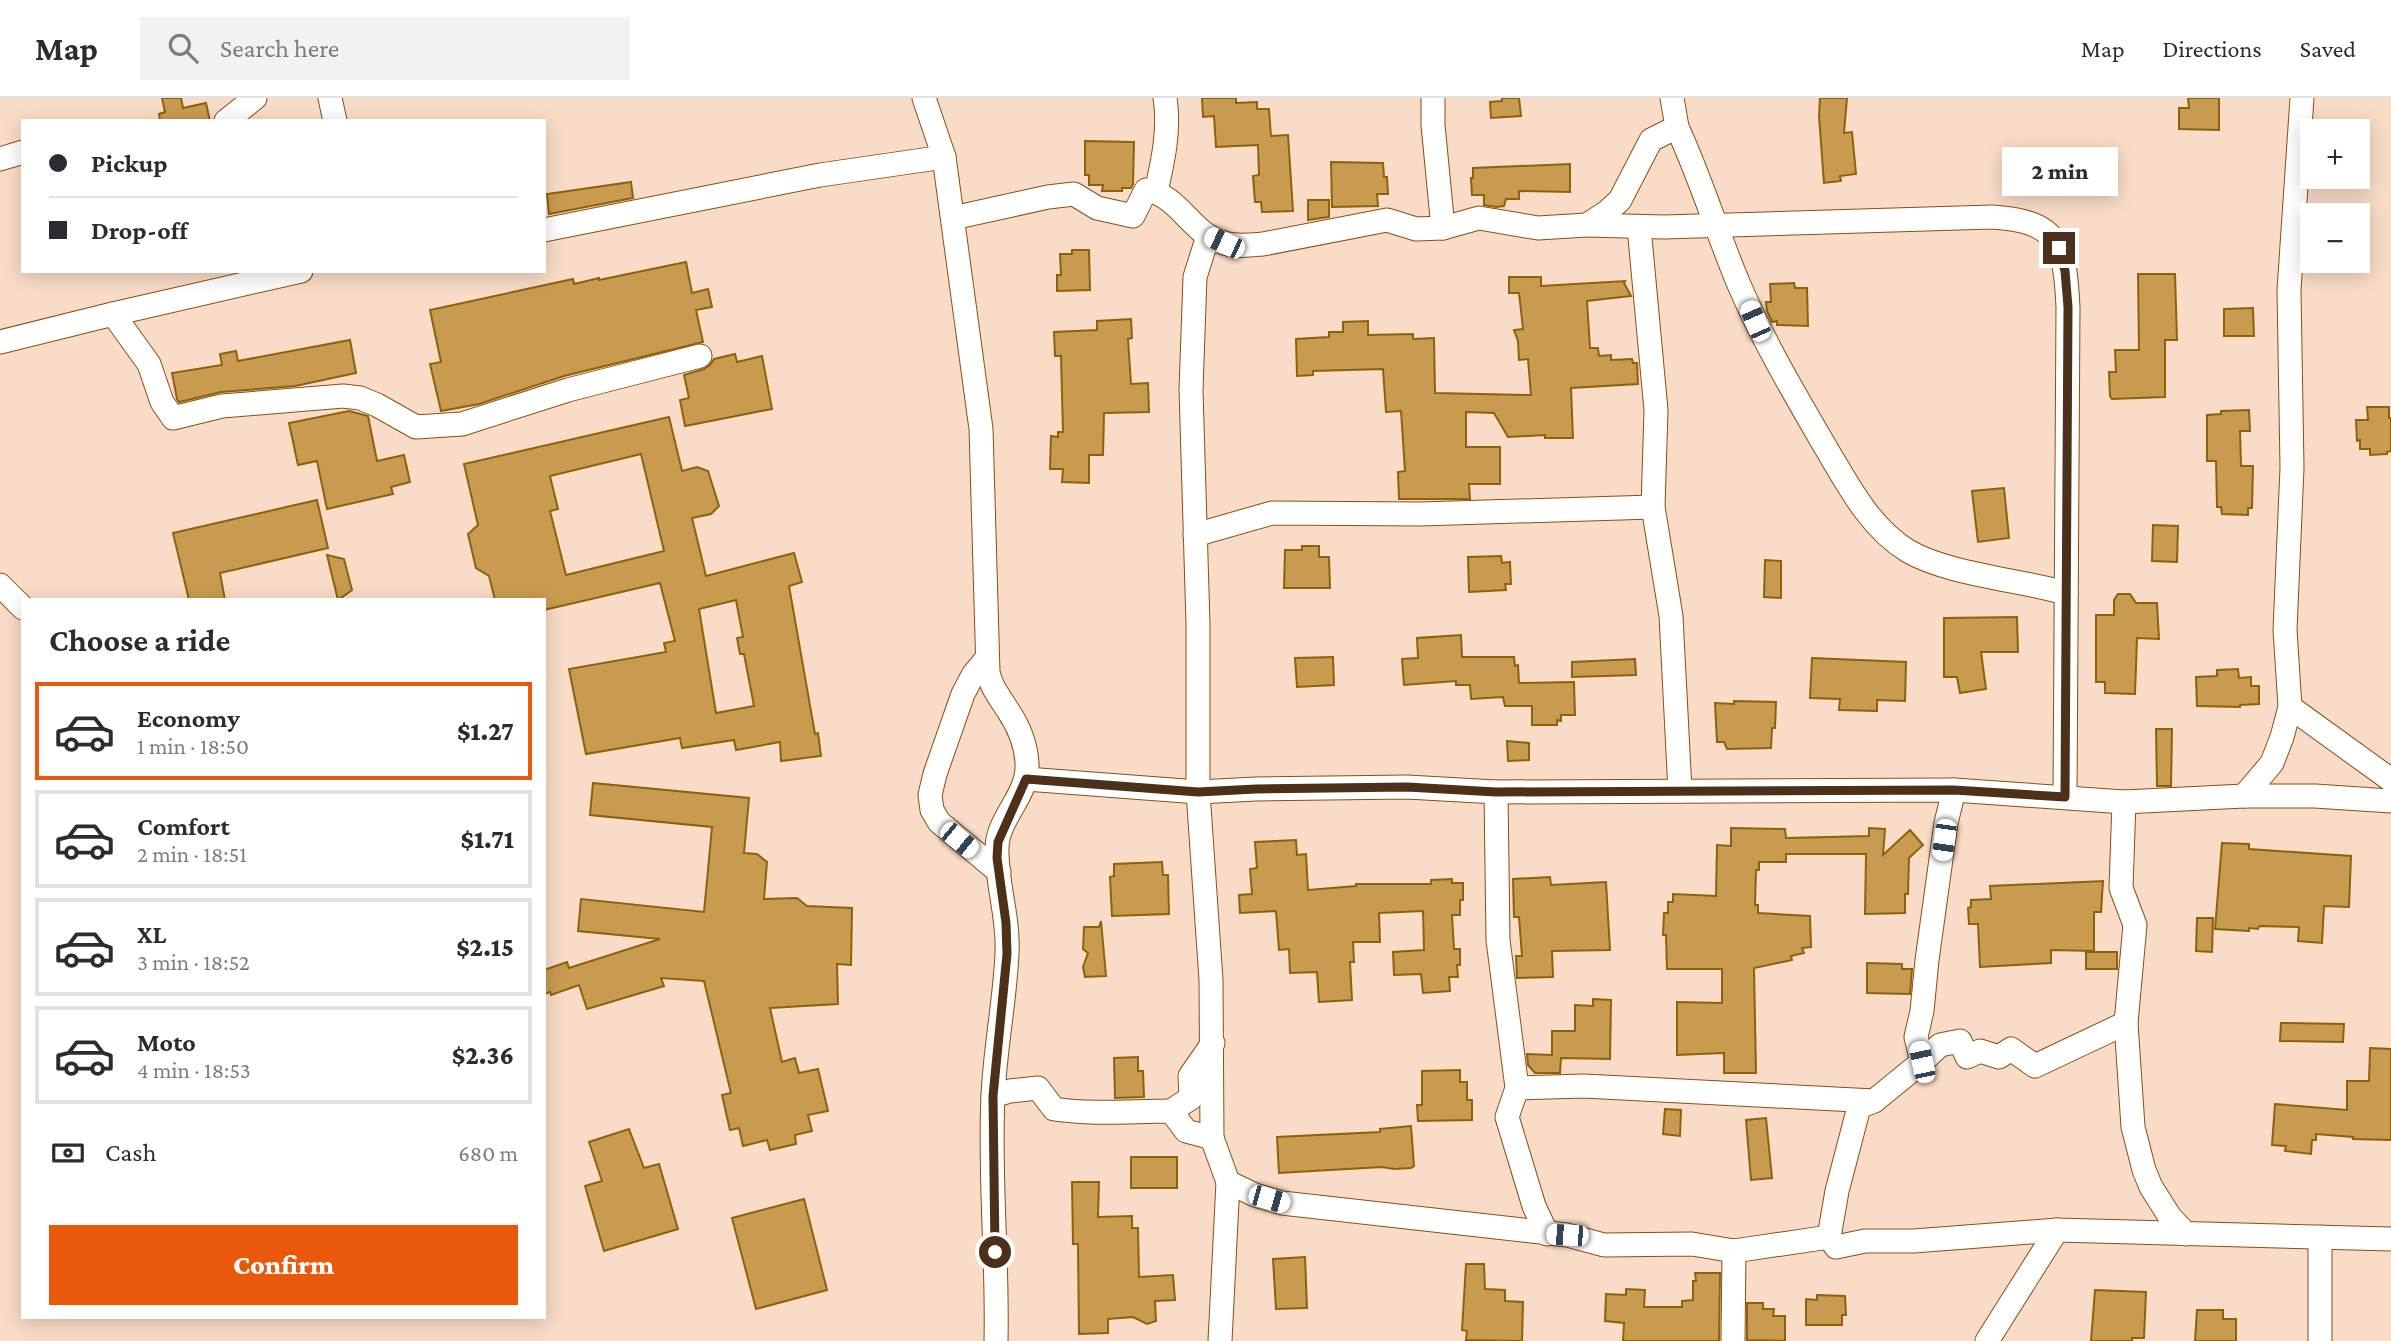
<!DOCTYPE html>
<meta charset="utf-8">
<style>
:root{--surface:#fff;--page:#f2f2f3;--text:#2b2b33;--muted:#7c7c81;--line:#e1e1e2;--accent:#ea580c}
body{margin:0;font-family:"Crimson Pro",serif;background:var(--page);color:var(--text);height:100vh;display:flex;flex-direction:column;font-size:26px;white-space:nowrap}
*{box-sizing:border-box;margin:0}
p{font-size:23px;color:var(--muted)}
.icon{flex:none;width:38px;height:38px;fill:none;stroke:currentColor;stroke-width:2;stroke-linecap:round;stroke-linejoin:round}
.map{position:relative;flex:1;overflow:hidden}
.details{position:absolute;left:21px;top:500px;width:525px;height:721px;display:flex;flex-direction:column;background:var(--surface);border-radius:0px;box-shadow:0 4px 18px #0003}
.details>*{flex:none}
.top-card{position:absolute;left:21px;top:21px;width:525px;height:154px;border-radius:0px;box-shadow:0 4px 18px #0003;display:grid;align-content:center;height:154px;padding:0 28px;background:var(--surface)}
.buttons{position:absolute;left:2300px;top:21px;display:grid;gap:14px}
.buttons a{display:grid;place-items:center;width:70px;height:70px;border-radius:0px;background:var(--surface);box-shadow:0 4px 18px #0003;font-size:35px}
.end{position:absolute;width:32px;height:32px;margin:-16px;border:9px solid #4c301a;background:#fff;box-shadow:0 0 0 4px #fff}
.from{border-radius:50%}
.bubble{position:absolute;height:49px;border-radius:0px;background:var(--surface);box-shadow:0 4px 18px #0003;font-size:23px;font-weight:800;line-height:49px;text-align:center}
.car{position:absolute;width:21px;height:42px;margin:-21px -10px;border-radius:9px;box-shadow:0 0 5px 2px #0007;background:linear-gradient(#fff 24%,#345 0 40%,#fff 0 76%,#345 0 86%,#fff 0)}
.top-card b{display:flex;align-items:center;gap:24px;height:66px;font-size:26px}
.top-card b+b{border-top:2px solid var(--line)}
.top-card i{width:18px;height:18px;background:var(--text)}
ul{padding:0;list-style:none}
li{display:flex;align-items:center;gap:21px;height:98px;margin:0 14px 10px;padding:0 14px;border:4px solid var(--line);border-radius:0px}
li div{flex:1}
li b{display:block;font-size:26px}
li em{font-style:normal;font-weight:800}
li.active{border-color:var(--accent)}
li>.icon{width:63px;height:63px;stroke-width:1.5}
h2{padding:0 28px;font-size:32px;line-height:84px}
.pay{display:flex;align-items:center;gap:18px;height:77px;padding:0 28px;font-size:26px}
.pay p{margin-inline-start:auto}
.cta{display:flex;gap:14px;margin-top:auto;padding:14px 28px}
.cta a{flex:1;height:80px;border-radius:0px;background:var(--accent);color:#fff;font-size:28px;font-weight:800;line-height:80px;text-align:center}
header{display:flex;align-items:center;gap:42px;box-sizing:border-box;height:98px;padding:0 35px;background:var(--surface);border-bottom:2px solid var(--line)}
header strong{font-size:33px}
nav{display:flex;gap:38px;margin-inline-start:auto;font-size:24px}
.search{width:490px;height:63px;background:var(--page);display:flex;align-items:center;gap:18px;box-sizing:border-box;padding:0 24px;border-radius:0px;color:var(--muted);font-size:26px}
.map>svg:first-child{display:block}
</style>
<header>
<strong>Map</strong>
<div class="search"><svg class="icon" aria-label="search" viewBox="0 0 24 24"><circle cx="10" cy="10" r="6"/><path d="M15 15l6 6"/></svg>Search here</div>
<nav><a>Map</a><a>Directions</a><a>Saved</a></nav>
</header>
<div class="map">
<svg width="2391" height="1243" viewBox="0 0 2391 1243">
<rect width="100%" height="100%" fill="#f9dcc7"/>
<!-- building -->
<g fill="#c99b51" stroke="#8d620b" stroke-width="2" fill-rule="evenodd">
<path d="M162 0H181L183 10 206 5 210 23H160L159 16 165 14Z"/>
<path d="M1202 0H1236V5L1257 4V11H1269L1271 38 1288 37 1293 113 1262 114 1261 104H1255L1253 78 1259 77 1258 47 1216 49 1214 18 1203 19Z"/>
<path d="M1502 0H1519L1521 18 1491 20 1490 4 1502 3Z"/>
<path d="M1820 0H1847L1844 35 1852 34 1856 76 1840 78 1841 83 1824 85 1819 18Z"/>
<path d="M2188 0H2219V32L2179 31V10H2189Z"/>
<path d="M1085 43 1134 44 1133 86 1131 90H1122V93H1102L1103 87H1089V77H1085Z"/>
<path d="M1331 64 1383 65 1384 79H1387L1388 96H1377L1378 108 1332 109Z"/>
<path d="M1570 66V94L1519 93V101H1506L1504 108 1496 109 1484 107V97H1472L1471 80H1473V70Z"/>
<path d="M631 84 633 100 549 116 547 96Z"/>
<path d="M1308 102H1329V119L1308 122Z"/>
<path d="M1072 152H1089L1090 192 1057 193V177H1061L1060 156H1072Z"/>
<path d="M686 164 692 195 708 191 712 209 696 212 703 244 564 278 479 306 441 313 430 266 441 264 430 212 573 181 574 186 599 180V182Z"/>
<path d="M2138 176H2175L2177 242H2165V299L2112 301 2110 298 2109 274H2116L2115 252H2139Z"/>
<path d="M1509 179H1541V188L1625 183 1624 185 1631 198 1587 203 1590 250H1598L1599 258 1611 257V262L1632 261 1633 265H1637L1638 286 1571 290 1573 340H1545V337L1508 339 1494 315 1466 314V349H1500V386H1469L1470 401H1399L1398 374 1405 373 1401 313 1386 314 1383 271 1313 273V277L1297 278 1296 241 1329 239V234H1343V224L1368 223V237L1413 236V241L1434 240 1435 295 1531 297 1528 261 1519 262 1518 243 1514 232 1523 231 1519 195H1509Z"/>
<path d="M1794 185 1795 190H1807L1808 228 1777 227V223L1772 224 1767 213 1766 204H1771L1770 186Z"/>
<path d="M2253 210 2254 238H2224V211Z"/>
<path d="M1131 221 1132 240 1128 241 1131 286 1148 285 1149 314 1104 315 1103 357H1089V385L1062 384 1063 371H1050L1051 338 1058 339V334H1063L1061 258H1055L1054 234 1097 232V223Z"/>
<path d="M350 242 356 275 295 288 221 294 179 304 177 301 172 275 222 267 220 256 236 253 238 263Z"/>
<path d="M735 256 737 264 762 258 772 311 685 328 680 302 689 300 684 277 704 271 710 267 714 261Z"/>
<path d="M2367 309H2389V320H2391V353L2387 354V356L2370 357V351H2360V342L2357 343 2356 322H2368Z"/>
<path d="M2249 312 2250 333H2240L2241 368H2253L2252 410H2248V417L2222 416 2221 409H2217L2216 363H2207V317L2221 316V313Z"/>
<path d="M349 313 368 318 377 363 404 357 410 384 391 389 393 396 327 411 317 363 298 367 289 325Z"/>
<path d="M669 319 682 373 697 369 708 373 719 408 711 416 692 420 706 478 794 455 802 484 789 488 815 636 818 635 821 658 781 663 780 644 736 652 734 642 682 650 680 640 586 656 569 571 666 554 664 545 675 543 660 485 544 512V502H495L489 478 476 470 468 436 478 427 464 366ZM641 356 664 453 566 477 550 413 558 411 550 378ZM736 502 743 539 737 540 740 556H744L754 608 716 615 699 511Z"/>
<path d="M2004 390 2009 440 1978 444 1972 393Z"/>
<path d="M317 402 328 450 220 475 225 502H189L173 435Z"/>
<path d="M2153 427 2178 428 2177 464 2152 463Z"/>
<path d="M1302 448H1319V459H1329L1330 490H1284L1285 452H1302Z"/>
<path d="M327 457 344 461 352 492 338 502Z"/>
<path d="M1501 458 1502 465 1510 464 1511 486H1505L1506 492 1469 494 1468 459Z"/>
<path d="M1765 462 1781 463V500L1764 499Z"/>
<path d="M2118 496H2130L2136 505H2157L2159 541 2137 540 2135 596 2105 595V584H2096V517H2114V502Z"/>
<path d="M2017 519 2018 554H1981L1986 591 1960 595 1957 579H1944V520Z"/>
<path d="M1461 537 1462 559H1514L1515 568 1518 567 1519 585 1574 584 1575 617H1561V623L1557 622V627H1532V608H1505L1503 599 1471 601 1470 587H1456V583L1404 587 1402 561 1418 560 1417 540Z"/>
<path d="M1333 559 1334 587 1297 589 1295 560Z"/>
<path d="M1812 560 1906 564 1905 603 1877 602V613L1839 612 1840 601 1810 600Z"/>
<path d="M1635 561 1636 577 1572 579V564Z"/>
<path d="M2238 571 2239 580 2251 579V588H2259V606L2240 607V609L2197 608 2196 579 2217 578V572Z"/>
<path d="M1734 603 1776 604 1775 630H1772L1771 650 1727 651 1724 644H1717L1715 605 1734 606Z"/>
<path d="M2156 631H2172L2171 688H2157Z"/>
<path d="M1507 643 1529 645V662L1508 663Z"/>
<path d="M593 685 749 700 744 755 757 756 767 764 764 801 797 800 807 808 852 810 851 867 837 866 838 906 770 910 782 964 795 960 799 975 818 971 828 1013 808 1017 812 1033 795 1037 796 1046 770 1052 767 1042 743 1048 739 1030 730 1032 722 997 731 995 704 883 661 880 664 888 587 911 579 887 551 897 550 894 544 896V872L567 864 569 870 660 841 578 833 581 801 704 814 712 729 590 717Z"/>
<path d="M1731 730 1785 731 1786 740 1869 738V730L1885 731 1883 757 1910 732 1923 747 1909 760 1908 796H1905V815L1865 816 1866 756H1786V764H1759V772H1756L1755 807H1758V815L1810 818 1811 849 1802 850 1804 855 1791 858 1792 862 1754 870 1756 975H1724V955L1677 957V904L1722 905V871H1667L1666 837H1663L1664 815H1668V804H1673V796L1716 798 1717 747 1731 748Z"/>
<path d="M1296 742 1297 757 1306 756 1308 792 1356 788V786H1431V782L1452 781V785H1463V802H1460V817H1452L1454 851H1460V867H1457L1458 879H1449L1450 893 1423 895 1421 876 1394 877 1393 854 1424 852 1423 813 1379 815 1380 844H1353L1354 864H1350L1352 902 1319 904 1317 874 1290 875 1289 851 1279 852 1276 813 1240 815 1239 797 1252 796 1250 771 1257 770 1255 744Z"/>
<path d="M2222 745 2249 746V751L2351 758 2349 809 2324 808 2322 845 2298 843 2299 829 2259 828 2258 831 2249 830V833L2215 831Z"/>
<path d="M1162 764 1163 777H1168L1169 816 1112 818 1110 779 1114 778V766Z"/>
<path d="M1550 779 1551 787 1606 784 1610 852 1552 853 1553 879 1517 880 1516 858H1522L1519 819H1514L1513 781Z"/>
<path d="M2103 783 2101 814H2094V853L2051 852V865L1980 869 1978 826H1969L1968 810 1971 809V802L1991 801 1990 788Z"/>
<path d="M2197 820H2213L2212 854 2196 853Z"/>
<path d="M1101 823 1106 878 1085 879 1083 869 1088 855 1083 851 1084 829H1099Z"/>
<rect x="2086" y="854" width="31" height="17"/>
<path d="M1867 865 1902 866V871H1912L1910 896 1867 895Z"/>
<path d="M1593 901 1611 902 1610 961 1561 960 1560 975H1535L1528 967 1527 956 1552 957V933H1575V907L1593 908Z"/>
<path d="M2281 925 2344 926 2343 944 2280 943Z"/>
<path d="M2370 950 2391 951V1042L2353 1041V1039L2316 1036V1042H2312L2311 1056 2285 1053 2286 1048 2272 1047 2275 1006 2347 1012V983H2369Z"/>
<path d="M1138 959V973H1143L1144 999 1115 1000 1114 960Z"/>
<path d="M1460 972V984H1467V1002H1472V1022L1418 1023 1417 1007H1422V973Z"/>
<path d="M1665 1011 1681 1012 1680 1038 1663 1036Z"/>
<path d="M1766 1020 1772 1080 1751 1082 1746 1022Z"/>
<path d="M1411 1028 1414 1068 1411 1070 1394 1071 1382 1069 1279 1075 1277 1039 1380 1034V1031Z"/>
<path d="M629 1031 644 1070 659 1066 678 1131 604 1153 585 1088 602 1083 589 1044Z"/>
<rect x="1131" y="1059" width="46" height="31"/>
<path d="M1072 1084H1099L1098 1119 1132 1118V1130H1138L1139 1179 1173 1177 1175 1202 1155 1203 1156 1223 1147 1226 1133 1219 1108 1221V1235L1079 1236 1078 1146H1073Z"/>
<path d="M804 1101 827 1192 756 1211 732 1120Z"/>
<path d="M1305 1159 1307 1210 1276 1211 1273 1161Z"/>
<path d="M1466 1166H1484L1485 1191 1505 1192V1203L1523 1204 1522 1243 1466 1242 1467 1233 1462 1232Z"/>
<path d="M1695 1175H1720L1719 1243H1623L1624 1225 1605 1223 1606 1196 1626 1197V1191L1645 1192 1644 1209H1682V1203L1693 1202V1183H1696Z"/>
<path d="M2095 1192 2146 1194 2144 1240H2132V1243H2091Z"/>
<path d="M1817 1197 1845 1198 1846 1217H1842V1227H1806V1201L1817 1202Z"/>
<path d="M1747 1205H1763V1211H1774L1773 1218H1785V1243L1747 1242Z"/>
<path d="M2197 1212H2223V1221H2236V1243H2195Z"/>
</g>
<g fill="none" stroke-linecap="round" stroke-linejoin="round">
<defs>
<g id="minor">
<path d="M330 0 335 23"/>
<path d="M924 0 944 59 981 331 988 574C991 589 999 598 1007 611 1018 627 1026 646 1027 665 1029 697 998 719 997 749 996 785 1009 819 1007 855 1005 903 995 950 993 998 989 1079 998 1162 996 1243"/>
<path d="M1433 0V27L1443 130"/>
<path d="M226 23 255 0"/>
<path d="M1677 29C1700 79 1716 131 1737 182 1762 241 1794 295 1826 350 1848 387 1870 430 1908 453 1947 476 2020 482 2066 495"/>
<path d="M0 61 23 54"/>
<path d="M1156 94C1163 63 1170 31 1165 0"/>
<path d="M953 120 1048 99 1074 96 1097 110 1133 118 1146 92C1179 97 1192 137 1224 145 1237 149 1251 147 1263 146L1387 122 1416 131 1443 130 1479 120 1538 130 1587 127 1607 114 1620 102 1651 42 1677 29 1672 0"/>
<path d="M1587 127 1664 129 1992 119C2059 123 2065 147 2068 209L2065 699"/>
<path d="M1639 129 1656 312 1653 409 1671 518 1680 693"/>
<path d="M544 132 820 77 944 59"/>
<path d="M1208 138 1195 179 1191 292 1198 526V694L1211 882 1212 1040"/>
<path d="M113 216 149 266 162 304 173 320 222 308 343 298 360 300 377 307 416 329 462 326 568 292 700 258"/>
<path d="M0 244 113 216 301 173"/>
<path d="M1195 437 1272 415 1421 416 1653 409"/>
<path d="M0 487 23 510"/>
<path d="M987 560 973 577 963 596 935 676 930 697 932 712 939 724 999 774"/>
<path d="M2290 609 2391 682"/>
<path d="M1026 681 1198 694 1256 691 1407 689 1496 694 1954 692 2124 704 2244 698H2315L2391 703"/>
<path d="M1496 694 1498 842 1517 990 1507 1019 1534 1108 1547 1136"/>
<path d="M2244 698 2272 665 2282 639 2290 609 2285 532 2292 370 2289 192 2302 0"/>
<path d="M2124 704 2121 790 2135 827 2126 925 2133 1029 2144 1072 2151 1089 2170 1119 2186 1136"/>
<path d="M1922 964 1940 947 1960 943 1967 959 1980 953 1999 959 2011 951 2035 968 2126 925"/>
<path d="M1517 990 1584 988 1874 1003 1922 964 1916 939 1922 913 1927 862 1946 725 1954 692"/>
<path d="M993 998 1010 993 1038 990 1054 1011C1094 1017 1131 1013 1171 1013L1186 1033 1212 1040 1228 1084 1255 1097 1282 1105 1567 1137 1604 1147 1692 1146 1734 1153 1829 1139 1836 1149 1865 1143H1914L2057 1132 2391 1141"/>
<path d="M1171 1013 1191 1000 1190 978 1213 945"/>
<path d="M1829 1139 1837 1093 1859 1009 1874 1003"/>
<path d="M2320 1139V1243"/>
<path d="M1220 1243 1228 1084"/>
<path d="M1733 1243 1734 1153"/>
<path d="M1987 1243 2057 1132"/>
</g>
</defs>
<!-- minor casing -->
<use href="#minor" stroke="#8b4d14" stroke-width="25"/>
<!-- minor -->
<use href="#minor" stroke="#fff" stroke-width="23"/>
</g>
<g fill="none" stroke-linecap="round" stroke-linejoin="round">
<!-- route -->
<path stroke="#4c301a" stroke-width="9" d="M995 1154 993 998 1007 856 1006 825 997 760 998 744 1026 681 1198 694 1256 691 1407 689 1496 694 1954 692 2065 699 2068 209 2065 173 2059 150"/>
</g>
</svg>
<div class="buttons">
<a>+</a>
<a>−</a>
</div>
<i class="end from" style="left:995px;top:1154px"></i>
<i class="end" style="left:2059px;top:150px"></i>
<div class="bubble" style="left:2002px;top:49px;width:116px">2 min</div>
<i class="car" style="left:1224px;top:145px;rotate:295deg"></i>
<i class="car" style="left:1755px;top:223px;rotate:336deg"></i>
<i class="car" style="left:959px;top:742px;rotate:129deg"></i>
<i class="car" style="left:1944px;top:742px;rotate:188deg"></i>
<i class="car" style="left:1922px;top:964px;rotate:348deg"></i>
<i class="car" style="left:1269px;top:1101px;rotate:106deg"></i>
<i class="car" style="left:1567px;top:1137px;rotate:273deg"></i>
<div class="top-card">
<b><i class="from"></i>Pickup</b>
<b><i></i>Drop-off</b>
</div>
<section class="details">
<h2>Choose a ride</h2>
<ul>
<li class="active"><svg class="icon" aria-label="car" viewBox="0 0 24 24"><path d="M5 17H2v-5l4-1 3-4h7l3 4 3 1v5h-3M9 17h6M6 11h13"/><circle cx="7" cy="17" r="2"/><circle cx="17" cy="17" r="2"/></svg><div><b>Economy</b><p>1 min · 18:50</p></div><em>$1.27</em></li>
<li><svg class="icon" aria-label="car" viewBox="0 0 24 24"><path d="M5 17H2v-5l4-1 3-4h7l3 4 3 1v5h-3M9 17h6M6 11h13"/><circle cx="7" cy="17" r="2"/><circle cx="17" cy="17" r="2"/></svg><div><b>Comfort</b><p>2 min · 18:51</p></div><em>$1.71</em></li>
<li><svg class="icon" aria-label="car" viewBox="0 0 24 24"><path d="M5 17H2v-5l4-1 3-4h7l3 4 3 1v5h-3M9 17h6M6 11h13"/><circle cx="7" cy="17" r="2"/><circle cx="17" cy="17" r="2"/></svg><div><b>XL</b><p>3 min · 18:52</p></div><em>$2.15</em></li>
<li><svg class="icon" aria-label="car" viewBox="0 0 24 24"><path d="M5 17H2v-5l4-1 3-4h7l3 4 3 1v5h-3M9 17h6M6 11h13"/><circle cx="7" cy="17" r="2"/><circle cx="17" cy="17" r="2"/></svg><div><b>Moto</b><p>4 min · 18:53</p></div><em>$2.36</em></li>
</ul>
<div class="pay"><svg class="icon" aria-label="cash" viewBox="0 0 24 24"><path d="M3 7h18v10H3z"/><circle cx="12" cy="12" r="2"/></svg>Cash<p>680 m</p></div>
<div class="cta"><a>Confirm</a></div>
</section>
</div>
